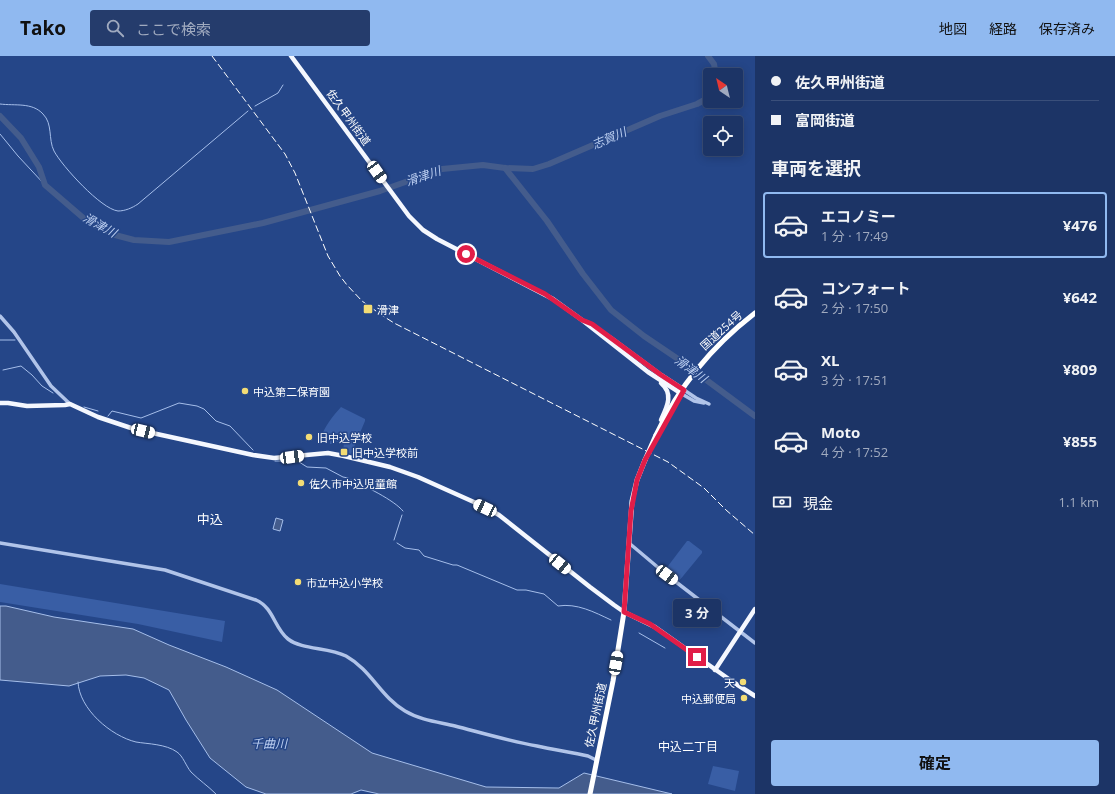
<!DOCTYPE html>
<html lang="ja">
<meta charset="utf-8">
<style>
:root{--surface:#1c3466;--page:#253c6c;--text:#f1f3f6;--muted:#a0aabf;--line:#3a4f7a;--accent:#90b9f0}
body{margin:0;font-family:"Open Sans","Noto Sans JP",sans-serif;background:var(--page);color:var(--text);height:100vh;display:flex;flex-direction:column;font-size:15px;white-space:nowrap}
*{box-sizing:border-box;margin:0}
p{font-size:13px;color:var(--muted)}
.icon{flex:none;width:22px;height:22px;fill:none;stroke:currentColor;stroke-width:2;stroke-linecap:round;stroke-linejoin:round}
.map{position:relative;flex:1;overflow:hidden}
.side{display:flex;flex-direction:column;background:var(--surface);width:360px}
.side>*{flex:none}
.hud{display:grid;align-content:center;height:88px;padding:0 16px;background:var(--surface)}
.needle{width:26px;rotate:325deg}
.buttons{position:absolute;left:703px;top:12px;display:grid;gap:8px}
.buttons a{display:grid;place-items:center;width:40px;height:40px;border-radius:4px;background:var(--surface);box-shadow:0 2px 10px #0003,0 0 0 1px var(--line);font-size:20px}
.end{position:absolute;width:18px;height:18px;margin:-9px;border:5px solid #e11d48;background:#fff;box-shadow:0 0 0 2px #fff}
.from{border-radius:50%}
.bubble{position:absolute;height:28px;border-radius:4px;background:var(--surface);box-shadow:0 2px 10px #0003,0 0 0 1px var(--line);font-size:13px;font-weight:700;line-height:28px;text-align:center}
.car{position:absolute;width:12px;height:24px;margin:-12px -6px;border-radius:5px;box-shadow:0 0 3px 1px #0007;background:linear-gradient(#fff 24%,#345 0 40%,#fff 0 76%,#345 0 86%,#fff 0)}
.hud b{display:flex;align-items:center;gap:14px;height:38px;font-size:15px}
.hud b+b{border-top:1px solid var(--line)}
.hud i{width:10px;height:10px;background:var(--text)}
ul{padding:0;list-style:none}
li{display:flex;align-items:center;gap:12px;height:66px;margin:0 8px 6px;padding:0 8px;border:2px solid transparent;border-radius:4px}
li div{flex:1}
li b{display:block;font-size:15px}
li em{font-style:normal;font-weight:700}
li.selected{border-color:var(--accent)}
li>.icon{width:36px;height:36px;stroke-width:1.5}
h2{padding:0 16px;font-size:18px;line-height:48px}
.pay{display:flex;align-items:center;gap:10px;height:44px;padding:0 16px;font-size:15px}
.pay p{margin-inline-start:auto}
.primary-button{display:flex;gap:8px;margin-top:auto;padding:8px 16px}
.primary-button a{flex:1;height:46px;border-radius:4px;background:var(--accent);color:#111;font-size:16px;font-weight:700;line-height:46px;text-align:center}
header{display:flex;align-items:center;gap:24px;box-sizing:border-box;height:56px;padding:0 20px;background:var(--accent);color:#111}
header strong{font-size:19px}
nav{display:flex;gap:22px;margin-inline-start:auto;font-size:14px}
.search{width:280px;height:36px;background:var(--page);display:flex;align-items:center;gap:10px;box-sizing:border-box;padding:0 14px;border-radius:4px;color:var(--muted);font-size:15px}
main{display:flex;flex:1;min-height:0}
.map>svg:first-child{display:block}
</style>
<header>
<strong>Tako</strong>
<div class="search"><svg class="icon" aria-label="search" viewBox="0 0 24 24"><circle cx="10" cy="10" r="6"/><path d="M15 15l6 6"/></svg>ここで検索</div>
<nav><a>地図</a><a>経路</a><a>保存済み</a></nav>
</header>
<main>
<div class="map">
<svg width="755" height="738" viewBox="0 0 755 738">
<rect width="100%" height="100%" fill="#254688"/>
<!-- green -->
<g fill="#395ea5">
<path d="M341 351 365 363V365L351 398 343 395 344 387 334 385 333 388H330V383L321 382C324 371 333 360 341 351Z"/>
<path d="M687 485H689L702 495V497L679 525 666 516 665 514Z"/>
<path d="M0 528 225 565 222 586 138 568 0 546Z"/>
<path d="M713 710 739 715 735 735 708 728Z"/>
</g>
<!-- water -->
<g fill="#445c8c" stroke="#a5beea">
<path d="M276 462 283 464 280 475 273 473Z"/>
<path d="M0 550H6L54 561 133 573 169 589 226 611 277 634 372 697 486 731 559 732 584 717 672 738H379L361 734 351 738H266L246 731 210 702 186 664 169 634 144 622 126 619 100 620 69 630 0 624Z"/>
</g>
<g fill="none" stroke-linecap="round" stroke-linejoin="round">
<!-- stream -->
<g stroke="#a5beea" stroke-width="1">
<path d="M0 48C15 50 32 46 43 58 53 68 48 83 54 95 62 110 101 153 118 155 125 155 132 152 138 148L248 55"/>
<path d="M255 50 278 37 283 29"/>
<path d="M0 78 18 100 45 129"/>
<path d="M0 284H15"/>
<path d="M3 314 21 310 32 319 42 330 53 337"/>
<path d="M84 351 98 355"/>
<path d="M108 360 112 355 141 362 179 347 197 350 204 353 216 365 230 370 253 394"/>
<path d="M296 404 307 411 326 412 343 421 348 422"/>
<path d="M275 405H281"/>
<path d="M351 424C365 430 394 444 403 455"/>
<path d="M394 484 402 459"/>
<path d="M397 487 405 492 419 494 424 500 453 509H457L517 534H526L544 538 558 550C577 547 594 556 611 564"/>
<path d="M639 577 665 592"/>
<path d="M78 626C79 653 111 680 136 686 148 688 166 688 177 696 183 700 186 710 191 716 199 724 208 730 216 738"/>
</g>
<!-- river -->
<g stroke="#445c8c" stroke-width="6">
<path d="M708 0 714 8 716 19"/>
<path d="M0 60 21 82 39 111 45 129 88 166 115 179 134 184 169 186 263 167 380 135 442 113 483 109 505 112 533 113 549 108 660 60 697 48 710 41"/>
<path d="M505 112 547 165 583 218 611 254 644 280 678 303 755 360"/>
</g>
<!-- minor -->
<g stroke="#b1c4e9" stroke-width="3.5">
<path d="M0 260 14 276 51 330 70 348"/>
<path d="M684 334 696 342 709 348"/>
<path d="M682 338 694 345 704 347"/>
<path d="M0 487 165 514 256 544C274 552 274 572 288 583 302 594 328 591 346 600 371 614 381 641 405 655 420 664 438 666 455 670 482 677 509 685 537 690 554 694 571 696 588 700L596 704"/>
<path d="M629 487 667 519 755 587"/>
</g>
<!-- major -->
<g stroke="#f4f7fe" stroke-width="4.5">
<path d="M291 0 409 160 423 174 437 183 553 243 582 264 648 316 682 338"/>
<path d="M587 266 611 282 661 319 684 334"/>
<path d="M0 347H8L27 350 65 349 70 348 98 361 134 373 253 399 274 402 328 397 344 400 390 411 418 421 485 451 499 459 590 531 614 549 624 556 655 571 733 626 755 640"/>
<path d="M661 364C667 351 674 338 661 327"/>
<path d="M715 614 755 553"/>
</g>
<!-- highway -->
<g stroke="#fff" stroke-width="5">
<path d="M656 379C679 330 712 290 755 257"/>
<path d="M590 738 613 625 624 556 632 445 637 424 645 404"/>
</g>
<!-- rail -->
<path stroke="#fff" stroke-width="1" stroke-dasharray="7 3" stroke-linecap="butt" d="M212 0 285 98 295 117 328 200 340 220 347 229 362 245 383 260 394 267 668 406 704 432 726 454 755 479"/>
<!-- highway-bridge -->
<path stroke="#fff" stroke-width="5" d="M645 404 656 379"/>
</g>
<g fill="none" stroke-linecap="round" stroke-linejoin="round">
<!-- route -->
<path stroke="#e11d48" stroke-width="5" d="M466 198 545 238 582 264 592 268 661 319 684 334 645 404 637 424 631 455 624 556 650 568 697 601"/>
</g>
<!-- markers -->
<g fill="#f3dc75" stroke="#254688" stroke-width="1.5">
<rect x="363" y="248" width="10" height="10" rx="2"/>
<circle cx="245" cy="335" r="4"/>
<circle cx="309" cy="381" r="4"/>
<rect x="340" y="392" width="8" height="8" rx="2"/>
<circle cx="301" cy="427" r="4"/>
<circle cx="298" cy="526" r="4"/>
<circle cx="743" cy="626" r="4"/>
<circle cx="744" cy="642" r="4"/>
</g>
<g text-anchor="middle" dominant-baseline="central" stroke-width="3" stroke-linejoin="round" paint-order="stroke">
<!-- street labels -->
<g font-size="11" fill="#fff" stroke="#254688">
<text transform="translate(349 61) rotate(54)">佐久甲州街道</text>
<text transform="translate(721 274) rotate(-42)">国道254号</text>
<text transform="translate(595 659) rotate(-78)">佐久甲州街道</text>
</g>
<!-- poi labels -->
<g font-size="11" fill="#fff" stroke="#254688" text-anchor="start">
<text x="377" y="253">滑津</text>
<text x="253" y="335">中込第二保育園</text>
<text x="317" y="381">旧中込学校</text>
<text x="352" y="396">旧中込学校前</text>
<text x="309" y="427">佐久市中込児童館</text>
<text x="306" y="526">市立中込小学校</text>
<text x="735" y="626" text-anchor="end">天</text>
<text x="736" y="642" text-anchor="end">中込郵便局</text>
</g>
<!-- water labels -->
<g font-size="12" font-style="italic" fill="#bccff1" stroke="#254688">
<text transform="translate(609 82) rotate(-23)">志賀川</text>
<text transform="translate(423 120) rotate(-19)">滑津川</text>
<text transform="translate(100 169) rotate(29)">滑津川</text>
<text transform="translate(691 313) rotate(36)">滑津川</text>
<text x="269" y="687">千曲川</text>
</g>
<!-- neighbourhood labels -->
<g font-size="12" fill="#fff" stroke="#254688">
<text x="688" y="690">中込二丁目</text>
</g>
<!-- quarter labels -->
<g font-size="13" fill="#fff" stroke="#254688">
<text x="210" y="463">中込</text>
</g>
</g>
</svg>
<div class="buttons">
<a><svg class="needle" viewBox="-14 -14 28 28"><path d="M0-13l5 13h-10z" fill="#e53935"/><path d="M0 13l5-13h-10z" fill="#a0aabf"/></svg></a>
<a><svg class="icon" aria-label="locate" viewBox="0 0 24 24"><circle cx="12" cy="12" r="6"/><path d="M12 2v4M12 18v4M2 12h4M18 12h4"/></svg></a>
</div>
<i class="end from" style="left:466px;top:198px"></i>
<i class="end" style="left:697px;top:601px"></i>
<div class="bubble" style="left:673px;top:543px;width:48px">3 分</div>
<i class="car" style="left:377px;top:116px;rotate:144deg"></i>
<i class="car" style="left:143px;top:375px;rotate:103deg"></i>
<i class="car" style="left:292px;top:401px;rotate:82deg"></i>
<i class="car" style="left:485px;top:452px;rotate:295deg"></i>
<i class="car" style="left:560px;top:508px;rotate:129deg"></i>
<i class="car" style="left:667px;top:519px;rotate:127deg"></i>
<i class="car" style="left:616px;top:607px;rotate:10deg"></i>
</div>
<section class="side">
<div class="hud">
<b><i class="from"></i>佐久甲州街道</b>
<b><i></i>富岡街道</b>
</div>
<h2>車両を選択</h2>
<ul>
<li class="selected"><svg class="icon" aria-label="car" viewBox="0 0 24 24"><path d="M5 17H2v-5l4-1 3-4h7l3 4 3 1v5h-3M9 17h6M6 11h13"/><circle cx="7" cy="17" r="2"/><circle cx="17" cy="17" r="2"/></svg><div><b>エコノミー</b><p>1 分 · 17:49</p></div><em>¥476</em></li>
<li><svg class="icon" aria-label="car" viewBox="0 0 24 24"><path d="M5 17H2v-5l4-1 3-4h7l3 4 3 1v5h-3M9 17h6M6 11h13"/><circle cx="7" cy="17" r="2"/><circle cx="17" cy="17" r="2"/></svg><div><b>コンフォート</b><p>2 分 · 17:50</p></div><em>¥642</em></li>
<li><svg class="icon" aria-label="car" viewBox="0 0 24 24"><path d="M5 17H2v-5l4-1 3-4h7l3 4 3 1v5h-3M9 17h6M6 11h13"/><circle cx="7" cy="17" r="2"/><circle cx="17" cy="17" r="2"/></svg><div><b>XL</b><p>3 分 · 17:51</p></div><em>¥809</em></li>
<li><svg class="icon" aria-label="car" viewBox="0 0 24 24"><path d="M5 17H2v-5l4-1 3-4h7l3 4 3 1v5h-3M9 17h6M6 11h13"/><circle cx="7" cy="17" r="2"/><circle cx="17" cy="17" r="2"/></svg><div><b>Moto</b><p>4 分 · 17:52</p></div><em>¥855</em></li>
</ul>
<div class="pay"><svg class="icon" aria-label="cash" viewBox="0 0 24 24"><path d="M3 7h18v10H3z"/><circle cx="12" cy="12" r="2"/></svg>現金<p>1.1 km</p></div>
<div class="primary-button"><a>確定</a></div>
</section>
</main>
